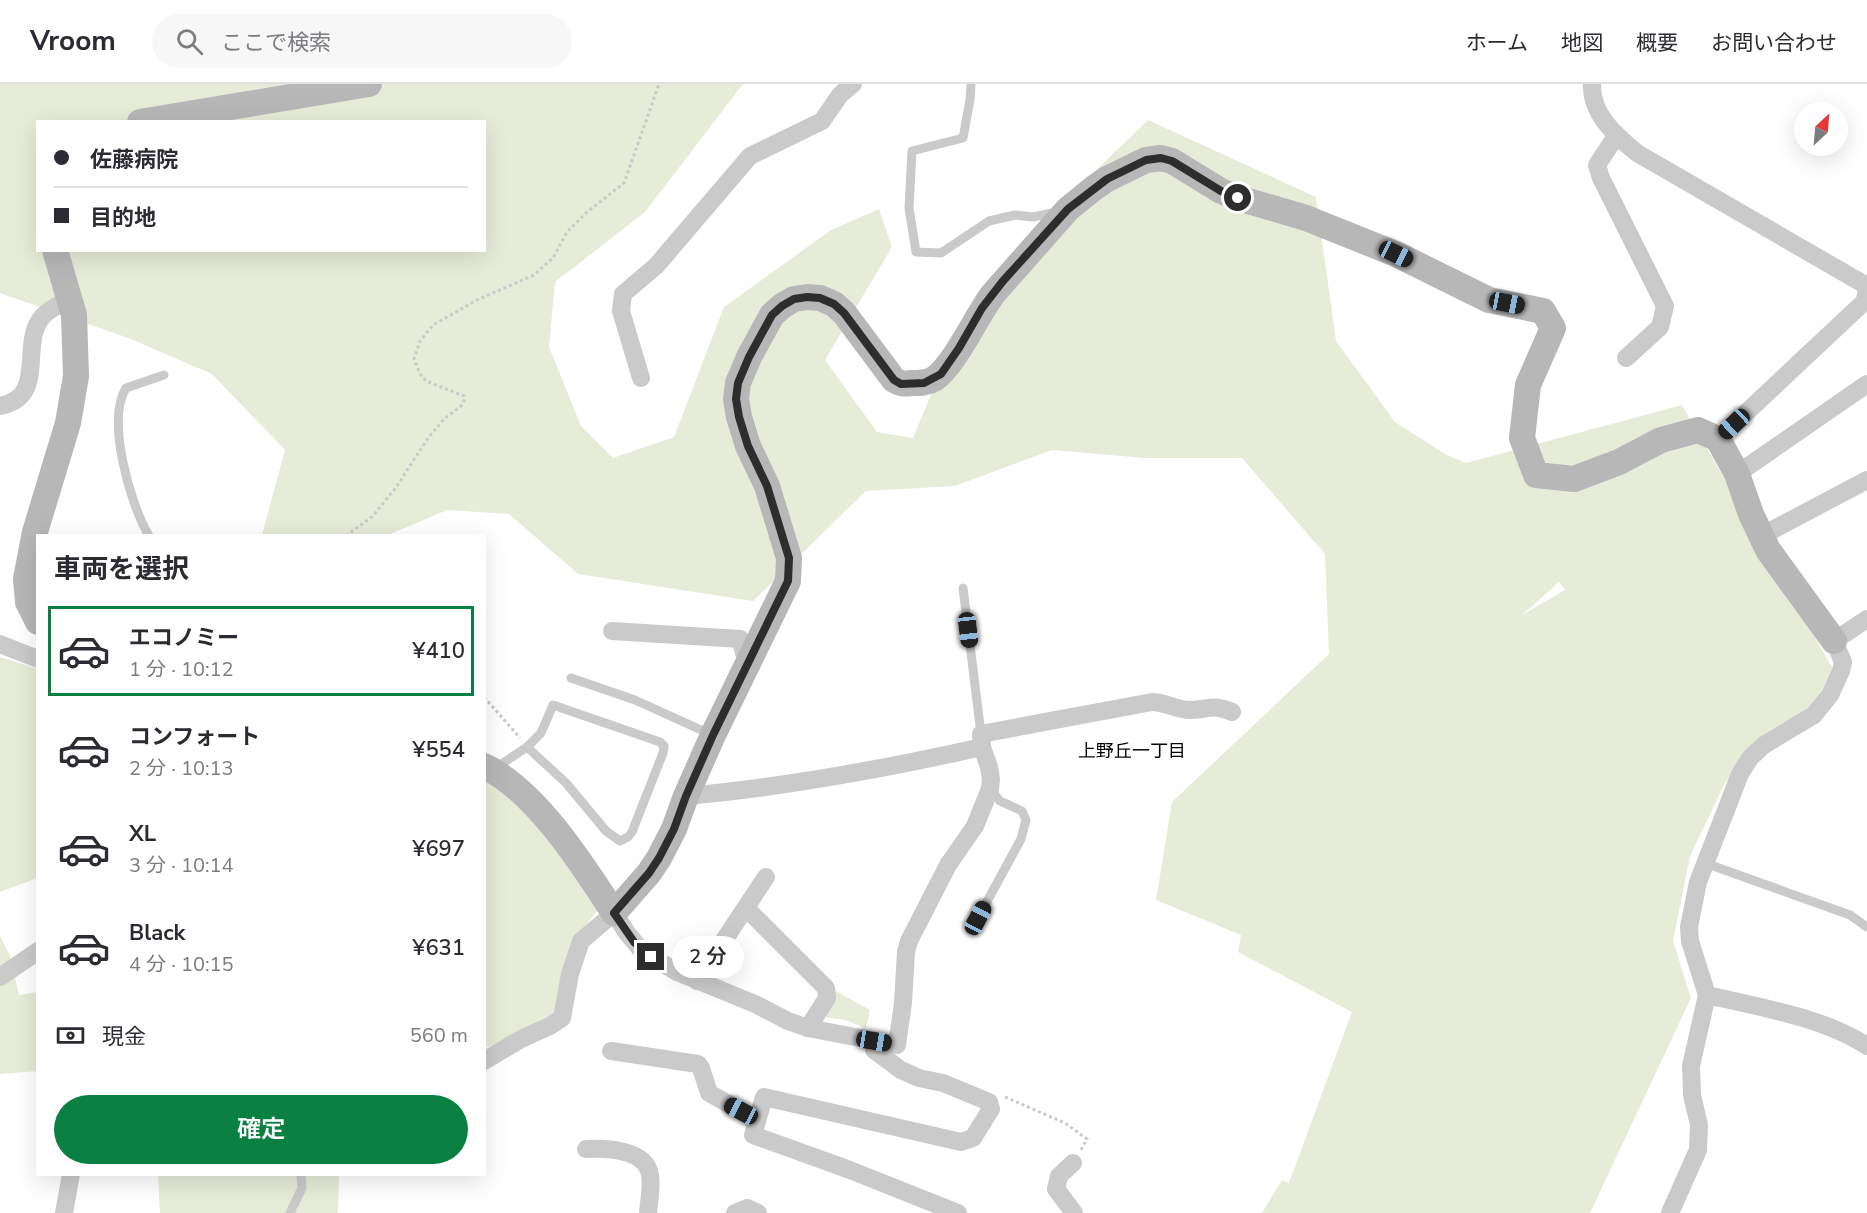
<!DOCTYPE html>
<html lang="ja">
<meta charset="utf-8">
<style>
:root{--surface:#fff;--page:#f7f7f7;--text:#2b2b33;--muted:#7c7c81;--line:#e1e1e2;--accent:#0b8043}
body{margin:0;font-family:"Nunito Sans","Noto Sans JP",sans-serif;background:var(--page);color:var(--text);height:100vh;display:flex;flex-direction:column;font-size:22px;white-space:nowrap}
*{box-sizing:border-box;margin:0}
p{font-size:20px;color:var(--muted)}
.icon{flex:none;width:33px;height:33px;fill:none;stroke:currentColor;stroke-width:2;stroke-linecap:round;stroke-linejoin:round}
.map{position:relative;flex:1;overflow:hidden}
.side{position:absolute;left:36px;top:450px;width:450px;height:642px;display:flex;flex-direction:column;background:var(--surface);border-radius:0px;box-shadow:0 6px 24px #0002}
.side>*{flex:none}
.top-card{position:absolute;left:36px;top:36px;width:450px;height:132px;border-radius:0px;box-shadow:0 6px 24px #0002;display:grid;align-content:center;height:132px;padding:0 18px;background:var(--surface)}
.needle{width:39px;rotate:26deg}
.fabs{position:absolute;left:1794px;top:18px;display:grid;gap:12px}
.fabs a{display:grid;place-items:center;width:54px;height:54px;border-radius:50%;background:var(--surface);box-shadow:0 6px 24px #0002;font-size:30px}
.end{position:absolute;width:27px;height:27px;margin:-14px;border:8px solid #2d2d2d;background:#fff;box-shadow:0 0 0 3px #fff}
.from{border-radius:50%}
.bubble{position:absolute;height:42px;border-radius:21px;background:var(--surface);box-shadow:0 6px 24px #0002;font-size:20px;font-weight:600;line-height:42px;text-align:center}
.car{position:absolute;width:18px;height:36px;margin:-18px -9px;border-radius:8px;box-shadow:0 0 4px 2px #0007;background:linear-gradient(#222 24%,#8ab4d8 0 40%,#222 0 76%,#8ab4d8 0 86%,#222 0)}
.top-card b{display:flex;align-items:center;gap:21px;height:57px;font-size:22px}
.top-card b+b{border-top:2px solid var(--line)}
.top-card i{width:15px;height:15px;background:var(--text)}
ul{padding:0;list-style:none}
li{display:flex;align-items:center;gap:18px;height:90px;margin:0 12px 9px;padding:0 6px;border:3px solid transparent;border-radius:0px}
li div{flex:1}
li b{display:block;font-size:22px}
li em{font-style:normal;font-weight:600}
li.active{border-color:var(--accent)}
li>.icon{width:54px;height:54px;stroke-width:1.5}
h2{padding:0 18px;font-size:27px;line-height:72px}
.pay{display:flex;align-items:center;gap:15px;height:66px;padding:0 18px;font-size:22px}
.pay p{margin-inline-start:auto}
.cta{display:flex;gap:12px;margin-top:auto;padding:12px 18px}
.cta a{flex:1;height:69px;border-radius:36px;background:var(--accent);color:#fff;font-size:24px;font-weight:600;line-height:69px;text-align:center}
header{display:flex;align-items:center;gap:36px;box-sizing:border-box;height:84px;padding:0 30px;background:var(--surface);border-bottom:2px solid var(--line)}
header strong{font-size:28px}
nav{display:flex;gap:33px;margin-inline-start:auto;font-size:21px}
.search{width:420px;height:54px;background:var(--page);display:flex;align-items:center;gap:15px;box-sizing:border-box;padding:0 21px;border-radius:33px;color:var(--muted);font-size:22px}
.map>svg:first-child{display:block}
</style>
<header>
<strong>Vroom</strong>
<div class="search"><svg class="icon" aria-label="search" viewBox="0 0 24 24"><circle cx="10" cy="10" r="6"/><path d="M15 15l6 6"/></svg>ここで検索</div>
<nav><a>ホーム</a><a>地図</a><a>概要</a><a>お問い合わせ</a></nav>
</header>
<div class="map">
<svg width="1867" height="1129" viewBox="0 0 1867 1129">
<rect width="100%" height="100%" fill="#fff"/>
<!-- green -->
<g fill="#e6ecd8" fill-rule="evenodd">
<path d="M0 0H743L645 128 555 198 549 263 581 342 613 374 674 353 724 223 831 146 879 125 892 163 825 276 877 348 913 354 959 243 1028 152 1148 36 1316 113 1336 257 1395 338 1445 370 1466 379 1682 321 1833 585 1812 624 1763 653 1725 699 1690 772 1673 857 1691 914 1590 1129H1262L1282 1096 1289 1099 1352 928 1238 868 1241 851 1156 816 1172 718 1329 570 1325 470 1242 374H1144L1052 366 955 402 866 407 753 517 578 490 509 430 447 426 388 451H262L285 366 212 290 131 255 0 209ZM38 38H484V166H38ZM1559 498 1565 506 1522 531Z"/>
<path d="M0 573 38 585 37 794 0 808Z"/>
<path d="M485 690 534 729 601 822 572 859 557 921 547 940 485 964Z"/>
<path d="M0 852 10 872 19 911 37 908V987L0 990Z"/>
<path d="M836 907 870 926 866 944 845 936 823 933Z"/>
<path d="M158 1091H339L338 1129H160Z"/>
</g>
<g fill="none" stroke-linecap="round" stroke-linejoin="round">
<!-- path -->
<g stroke="#cacaca" stroke-width="3" stroke-dasharray="3 3" stroke-linecap="butt">
<path d="M346 452 373 432 397 402 428 354 445 334 461 322 465 315 464 312 426 297 420 290 414 275 420 257 433 241 477 216 534 191 553 174 567 148 586 129 624 99 659 0"/>
<path d="M484 613 520 654"/>
<path d="M1005 1013 1065 1039 1087 1055 1081 1066"/>
</g>
<!-- lane -->
<g stroke="#cacaca" stroke-width="9">
<path d="M971 0 970 16 963 54 912 67 909 124 916 168 941 169 989 137 1015 131 1033 133 1057 128"/>
<path d="M149 452C130 420 106 336 126 304L164 291"/>
<path d="M963 504 981 650"/>
<path d="M571 594 635 616 710 650"/>
<path d="M494 685 527 663 566 699 606 747 620 757 628 753 632 748 663 669 664 662 660 658 553 621 541 649 527 663"/>
<path d="M1705 779 1850 831 1867 843"/>
<path d="M978 834 1021 755 1026 736 1022 727 1000 717 990 705"/>
<path d="M290 1129 302 1104 301 1090"/>
</g>
<!-- street -->
<g stroke="#cacaca" stroke-width="18">
<path d="M1592 0C1591 30 1615 51 1637 69L1867 202 1865 217 1718 355"/>
<path d="M1616 52 1597 81 1601 94 1665 222 1660 243 1626 274"/>
<path d="M641 294 621 227 623 210 656 182 750 72 822 37 840 11 853 0"/>
<path d="M0 322C48 313 19 261 42 233 49 225 60 220 69 215"/>
<path d="M1737 390 1867 300"/>
<path d="M1761 452 1867 396"/>
<path d="M1867 535 1834 557 1843 578 1841 587 1830 611 1814 631 1764 661 1750 674 1740 690 1698 798 1689 843 1690 857 1707 911C1758 923 1823 933 1867 962"/>
<path d="M612 547 740 555 747 579"/>
<path d="M0 560 38 575"/>
<path d="M686 712C785 703 884 685 982 663L981 650 1152 618C1165 618 1177 626 1190 626 1211 626 1209 619 1232 628"/>
<path d="M746 824 826 904 827 914 808 944"/>
<path d="M0 893 38 867"/>
<path d="M697 897 766 793"/>
<path d="M874 957V966L901 986 919 994 943 999 989 1018 991 1025 973 1054 961 1058 764 1013 753 1051 850 1086 958 1129"/>
<path d="M611 967 698 980 701 984 709 1009 757 1036"/>
<path d="M484 977 521 955 550 942 562 934 570 890 581 857 614 829 627 849 642 867 677 888 755 920 788 937 808 944 897 961 903 919 906 868 909 857 948 781 975 742 990 705 991 695 989 683 982 663"/>
<path d="M586 1065C606 1064 646 1065 650 1091 652 1103 649 1117 648 1129"/>
<path d="M1073 1079 1059 1092 1056 1105 1074 1129"/>
<path d="M64 1129 71 1090"/>
<path d="M735 1129 747 1124 758 1129"/>
<path d="M1670 1129 1698 1066 1699 1041 1692 1011 1691 982 1707 911"/>
</g>
<!-- secondary -->
<g stroke="#b7b7b7" stroke-width="26">
<path d="M140 38 369 0"/>
<path d="M38 538 28 518 26 495 35 448 68 339 76 292 74 231 55 166"/>
<path d="M484 682C536 707 583 781 614 829L649 789 659 774 674 745 686 712 713 651 788 497 789 474 767 402 748 362 739 333 736 315 738 299 749 273 772 231 782 222 794 215 807 213 820 214 834 220 844 229 894 296C901 300 904 300 912 299 920 299 927 299 934 295 954 282 977 231 993 210L1068 125 1094 104 1107 95 1146 76 1161 74 1172 77 1221 107 1238 114 1306 134 1396 170 1489 216 1543 227 1553 244 1528 301 1522 354 1536 391 1574 395 1619 378 1661 356 1698 346 1718 355 1737 390 1751 430 1768 466 1834 557"/>
</g>
</g>
<g fill="none" stroke-linecap="round" stroke-linejoin="round">
<!-- route -->
<path stroke="#2d2d2d" stroke-width="8" d="M651 873 634 858 614 829 649 789 659 774 674 745 686 712 713 651 788 497 789 474 767 402 748 362 739 333 736 315 738 299 749 273 772 231 782 222 794 215 807 213 820 214 834 220 844 229 894 296 901 300 924 299 941 290 959 264 982 224 1003 197 1068 125 1107 95 1146 76 1161 74 1172 77 1221 107 1238 114"/>
</g>
<g text-anchor="middle" dominant-baseline="central" stroke-width="6" stroke-linejoin="round" paint-order="stroke">
<!-- neighbourhood labels -->
<g font-size="18" fill="#000" stroke="#fff">
<text x="1132" y="667">上野丘一丁目</text>
</g>
</g>
</svg>
<div class="fabs">
<a><svg class="needle" viewBox="-14 -14 28 28"><path d="M0-13l5 13h-10z" fill="#e53935"/><path d="M0 13l5-13h-10z" fill="#7c7c81"/></svg></a>
</div>
<i class="end from" style="left:1238px;top:114px"></i>
<i class="end" style="left:651px;top:873px"></i>
<div class="bubble" style="left:672px;top:852px;width:72px">2 分</div>
<i class="car" style="left:1396px;top:170px;rotate:116deg"></i>
<i class="car" style="left:1507px;top:219px;rotate:101deg"></i>
<i class="car" style="left:1734px;top:340px;rotate:227deg"></i>
<i class="car" style="left:968px;top:546px;rotate:173deg"></i>
<i class="car" style="left:978px;top:834px;rotate:28deg"></i>
<i class="car" style="left:874px;top:957px;rotate:99deg"></i>
<i class="car" style="left:741px;top:1027px;rotate:298deg"></i>
<div class="top-card">
<b><i class="from"></i>佐藤病院</b>
<b><i></i>目的地</b>
</div>
<section class="side">
<h2>車両を選択</h2>
<ul>
<li class="active"><svg class="icon" aria-label="car" viewBox="0 0 24 24"><path d="M5 17H2v-5l4-1 3-4h7l3 4 3 1v5h-3M9 17h6M6 11h13"/><circle cx="7" cy="17" r="2"/><circle cx="17" cy="17" r="2"/></svg><div><b>エコノミー</b><p>1 分 · 10:12</p></div><em>¥410</em></li>
<li><svg class="icon" aria-label="car" viewBox="0 0 24 24"><path d="M5 17H2v-5l4-1 3-4h7l3 4 3 1v5h-3M9 17h6M6 11h13"/><circle cx="7" cy="17" r="2"/><circle cx="17" cy="17" r="2"/></svg><div><b>コンフォート</b><p>2 分 · 10:13</p></div><em>¥554</em></li>
<li><svg class="icon" aria-label="car" viewBox="0 0 24 24"><path d="M5 17H2v-5l4-1 3-4h7l3 4 3 1v5h-3M9 17h6M6 11h13"/><circle cx="7" cy="17" r="2"/><circle cx="17" cy="17" r="2"/></svg><div><b>XL</b><p>3 分 · 10:14</p></div><em>¥697</em></li>
<li><svg class="icon" aria-label="car" viewBox="0 0 24 24"><path d="M5 17H2v-5l4-1 3-4h7l3 4 3 1v5h-3M9 17h6M6 11h13"/><circle cx="7" cy="17" r="2"/><circle cx="17" cy="17" r="2"/></svg><div><b>Black</b><p>4 分 · 10:15</p></div><em>¥631</em></li>
</ul>
<div class="pay"><svg class="icon" aria-label="cash" viewBox="0 0 24 24"><path d="M3 7h18v10H3z"/><circle cx="12" cy="12" r="2"/></svg>現金<p>560 m</p></div>
<div class="cta"><a>確定</a></div>
</section>
</div>
